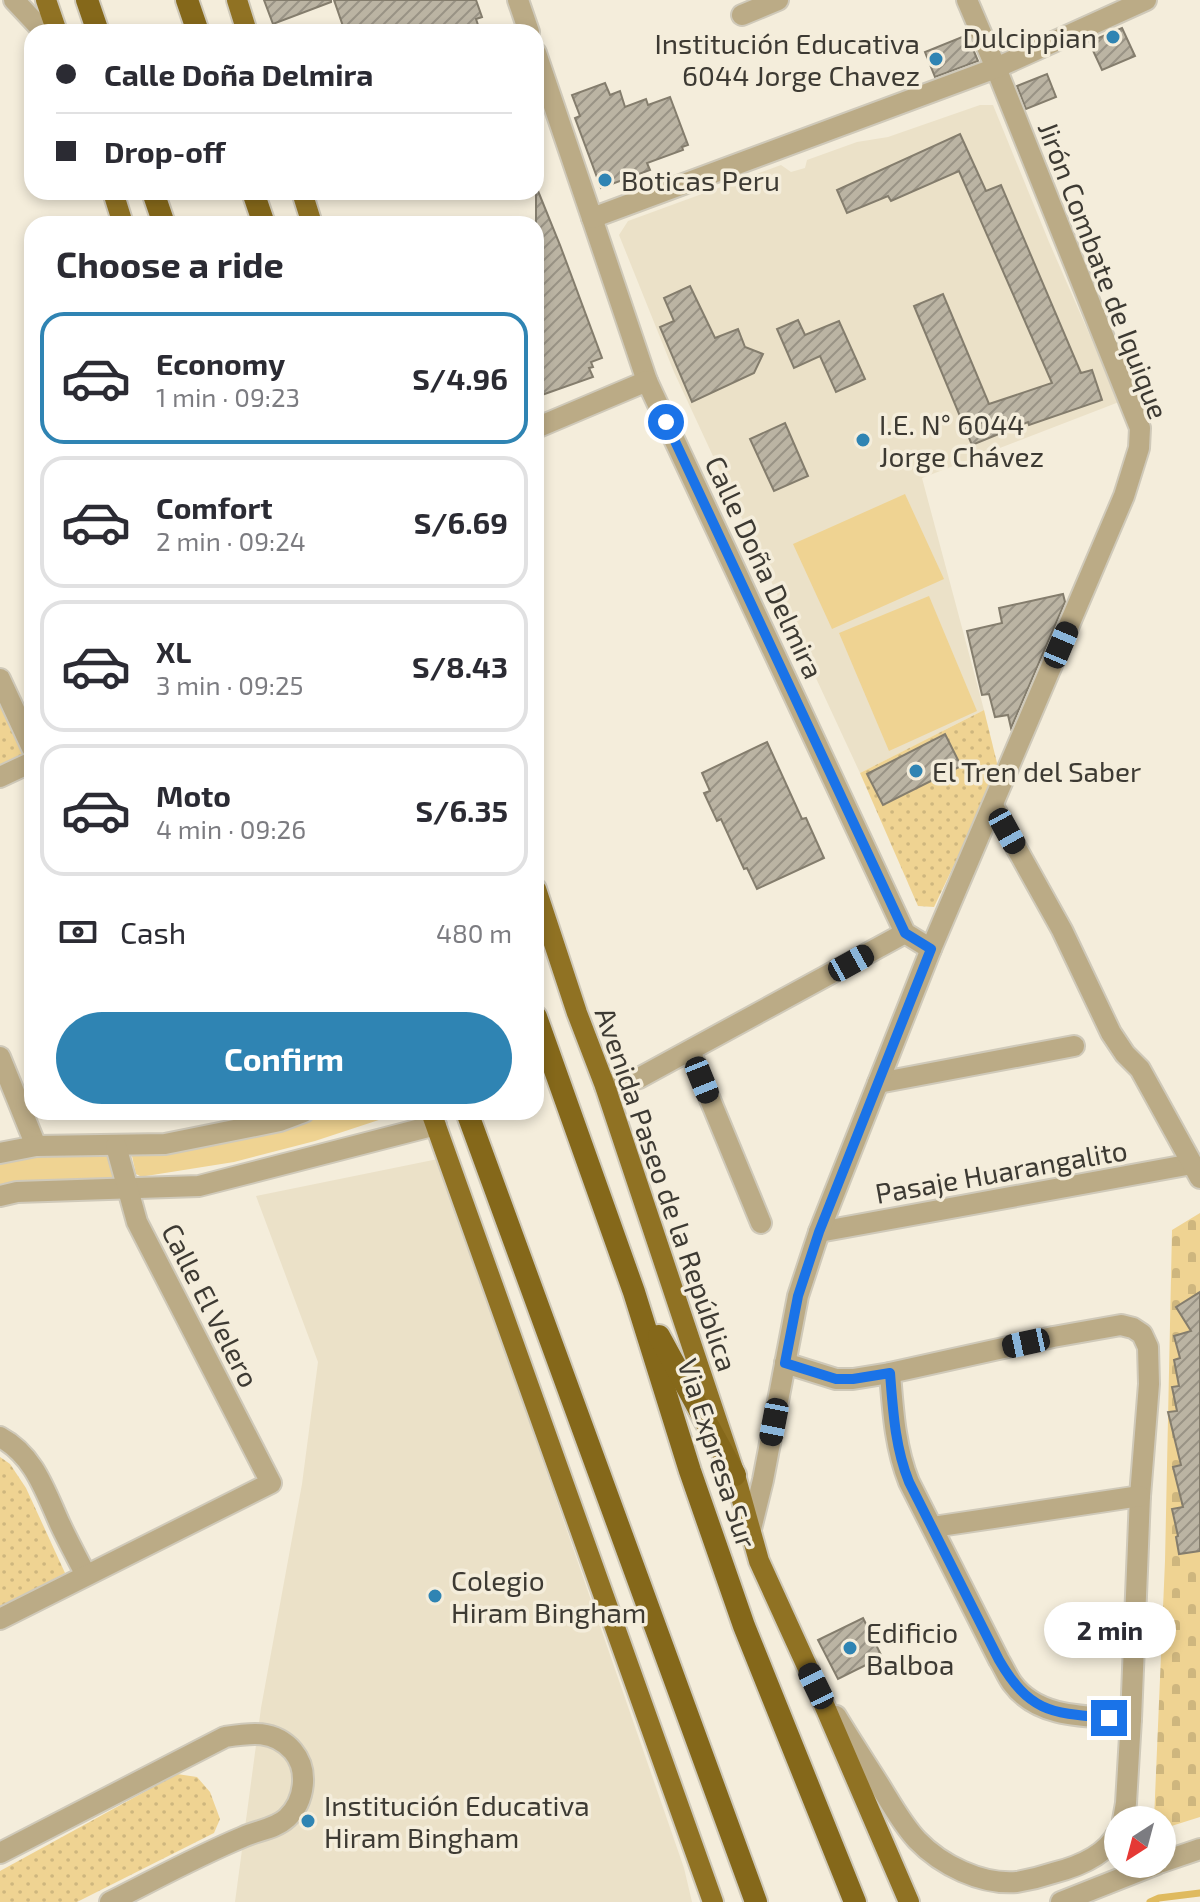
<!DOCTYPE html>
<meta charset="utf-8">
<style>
:root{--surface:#fff;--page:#f2f2f3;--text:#2b2b33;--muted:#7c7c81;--line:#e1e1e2;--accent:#2f84b3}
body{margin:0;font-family:"Exo 2",sans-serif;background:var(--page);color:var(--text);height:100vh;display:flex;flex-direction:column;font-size:30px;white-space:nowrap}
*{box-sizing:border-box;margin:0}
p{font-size:26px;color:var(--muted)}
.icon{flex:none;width:44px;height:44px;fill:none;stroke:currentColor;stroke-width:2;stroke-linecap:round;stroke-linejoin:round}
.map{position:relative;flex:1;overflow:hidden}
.details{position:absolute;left:24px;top:216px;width:520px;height:904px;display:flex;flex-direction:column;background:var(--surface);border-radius:24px;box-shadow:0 4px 12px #0003}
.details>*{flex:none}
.guide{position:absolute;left:24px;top:24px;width:520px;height:176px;border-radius:24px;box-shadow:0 4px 12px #0003;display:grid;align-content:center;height:176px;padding:0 32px;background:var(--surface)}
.needle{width:52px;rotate:216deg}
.fabs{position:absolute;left:1104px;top:1806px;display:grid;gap:16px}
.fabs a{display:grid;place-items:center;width:72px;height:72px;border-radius:50%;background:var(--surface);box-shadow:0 4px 12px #0003;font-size:40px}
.end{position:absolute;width:36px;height:36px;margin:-18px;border:10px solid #1a73e8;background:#fff;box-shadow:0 0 0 4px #fff}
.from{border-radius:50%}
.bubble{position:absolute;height:56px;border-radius:28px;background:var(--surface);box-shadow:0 4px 12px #0003;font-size:26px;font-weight:700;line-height:56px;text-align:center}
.car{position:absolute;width:24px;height:48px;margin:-24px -12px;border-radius:10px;box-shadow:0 0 6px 2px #0007;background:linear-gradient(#222 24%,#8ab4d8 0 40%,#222 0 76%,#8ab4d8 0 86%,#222 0)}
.guide b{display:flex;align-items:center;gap:28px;height:76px;font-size:30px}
.guide b+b{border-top:2px solid var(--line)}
.guide i{width:20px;height:20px;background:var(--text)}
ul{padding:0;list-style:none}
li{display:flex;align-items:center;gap:24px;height:132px;margin:0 16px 12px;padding:0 16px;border:4px solid var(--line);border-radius:24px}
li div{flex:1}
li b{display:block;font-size:30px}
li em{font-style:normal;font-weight:700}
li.selected{border-color:var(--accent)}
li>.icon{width:72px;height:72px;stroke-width:1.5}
h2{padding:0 32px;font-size:36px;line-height:96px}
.pay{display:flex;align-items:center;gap:20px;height:88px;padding:0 32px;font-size:30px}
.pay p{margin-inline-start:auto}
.cta{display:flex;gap:16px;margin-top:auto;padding:16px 32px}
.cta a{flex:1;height:92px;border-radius:48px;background:var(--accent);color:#fff;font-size:32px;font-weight:700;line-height:92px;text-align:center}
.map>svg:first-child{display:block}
</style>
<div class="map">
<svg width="1200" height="1902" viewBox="0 0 1200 1902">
<defs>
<pattern id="cemetery-stones" width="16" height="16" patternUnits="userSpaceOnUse" patternTransform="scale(2)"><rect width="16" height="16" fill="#efd392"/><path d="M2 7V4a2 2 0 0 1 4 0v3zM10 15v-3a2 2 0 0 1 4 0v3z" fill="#ceb67e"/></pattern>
<pattern id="park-dots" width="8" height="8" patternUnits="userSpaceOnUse" patternTransform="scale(2)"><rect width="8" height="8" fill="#efd392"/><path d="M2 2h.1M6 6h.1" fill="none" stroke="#ceb67e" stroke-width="1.8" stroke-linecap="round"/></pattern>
<pattern id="building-hatch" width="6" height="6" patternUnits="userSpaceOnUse" patternTransform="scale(2)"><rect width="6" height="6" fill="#bbb4a3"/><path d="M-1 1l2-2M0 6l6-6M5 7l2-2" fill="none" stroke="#999385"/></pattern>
</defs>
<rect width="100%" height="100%" fill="#f4eddb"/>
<!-- built -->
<g fill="#ebe1c8">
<path d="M980 105H993L1049 242 1119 402 922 478 984 710 860 773 674 372 619 235 628 221 781 165 791 172 805 168 807 160 857 142 888 137Z"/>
<path d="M438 1159 684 1868 692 1902H235L261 1708 302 1484 318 1362 256 1196Z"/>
</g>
<!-- grass -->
<g fill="#efd392">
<path d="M905 494 944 579 832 629 793 544Z"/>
<path d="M929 596 977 711 889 751 839 633Z"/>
<path d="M320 1112H403L315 1141 234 1162 146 1176H140L136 1174 132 1156 134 1153 276 1125Z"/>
<path d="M111 1151 119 1181 0 1191V1158Z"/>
</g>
<!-- cemetery -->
<path fill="url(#cemetery-stones)" d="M1200 1213V1817L1162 1829V1820H1154L1165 1561 1172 1230Z"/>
<!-- park -->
<g fill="url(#park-dots)">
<path d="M0 704 24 755 0 766Z"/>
<path d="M984 710 999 771 934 907 918 906 860 773Z"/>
<path d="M0 1457 10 1464 26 1488 65 1573 0 1608Z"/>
<path d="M177 1774 197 1777 210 1792 220 1819 214 1833 77 1902H0V1871Z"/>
</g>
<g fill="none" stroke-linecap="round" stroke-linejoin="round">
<!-- stream -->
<path stroke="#dfba5e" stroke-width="7" d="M1150 1902 1159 1898 1200 1893"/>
</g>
<!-- building -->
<g fill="url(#building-hatch)" stroke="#847d6d" stroke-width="2">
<path d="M264 0H331V2L273 24Z"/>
<path d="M334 0H476L482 17 476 19 478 25 474 27 476 32H345Z"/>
<path d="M1122 28 1135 56 1102 70 1089 42Z"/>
<path d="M967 35 978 61 935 77 925 52Z"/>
<path d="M1047 74 1056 97 1026 109 1017 86Z"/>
<path d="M605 83 610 95 620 91 625 107 646 99 648 105 670 97 688 145 682 147 683 150 647 163 650 170 601 188 575 118 580 116 572 95Z"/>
<path d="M960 134 986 191 1001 185 1081 373 1092 370 1102 400 1029 425 1028 422 972 445 914 306 943 294 989 404 1052 383 959 171 891 201 888 196 847 213 837 190Z"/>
<path d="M536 186 560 245 602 358 591 362 593 367 589 368 593 377 536 397Z"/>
<path d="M690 286 715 338 738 329 745 347 763 354 754 373 692 402 660 327 674 321 664 298Z"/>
<path d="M798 320 805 335 839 321 865 379 836 392 820 356 794 368 777 329Z"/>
<path d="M785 423 808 476 774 491 750 439Z"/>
<path d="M1063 594 1065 602 1011 728 1008 715 995 717 989 694 982 695 967 631 1002 623 999 608Z"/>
<path d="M945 734 961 766 883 805 867 774Z"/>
<path d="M767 742 802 819 806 818 824 858 757 889 747 868 744 869 721 819 717 821 704 793 710 791 702 773Z"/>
<path d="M1200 1292V1551L1179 1554 1176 1537 1178 1536 1172 1509 1183 1507 1173 1467 1181 1465 1168 1412 1177 1411 1172 1387 1179 1386 1174 1360 1180 1358 1174 1336 1191 1331 1176 1307Z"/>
<path d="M863 1618 882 1657 838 1679 818 1640Z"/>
</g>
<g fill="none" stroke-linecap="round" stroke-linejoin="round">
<defs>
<g id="pedestrian">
<path d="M0 1057 36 1146"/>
<path d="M878 1083 1074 1046"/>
<path d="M819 1232 1192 1164"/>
</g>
<g id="minor">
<path d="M14 0 44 32"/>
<path d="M742 15 778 0"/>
<path d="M592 218 647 381 666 422 905 933 931 949"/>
<path d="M536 428 647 381"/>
<path d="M0 679 32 748"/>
<path d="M0 777 32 762"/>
<path d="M993 806 1062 930 1111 1033 1125 1054 1140 1069 1200 1178"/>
<path d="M690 1051 761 1223"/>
<path d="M605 1086 639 1078 905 933"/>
<path d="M0 1153 36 1146 165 1144 280 1121 304 1112"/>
<path d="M0 1196 17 1192 199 1186 436 1125"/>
<path d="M785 1363 836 1379H853L890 1373 1053 1337 1121 1325 1133 1328 1142 1334 1148 1347 1149 1384 1140 1496 1131 1719 1126 1803 1123 1820"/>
<path d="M890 1373C893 1411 895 1447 909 1482L999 1660C1004 1668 1007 1676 1012 1683 1039 1720 1090 1716 1131 1719"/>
<path d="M0 1437C34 1455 45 1491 60 1524 68 1541 77 1558 86 1575"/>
<path d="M933 1527 1140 1496"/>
<path d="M751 1529 763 1480 798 1296 819 1232 931 949 1124 496 1139 448 1140 428 996 68 967 0"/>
<path d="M0 1619 271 1483 137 1222 116 1146"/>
<path d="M836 1716C851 1741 867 1765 882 1789 893 1807 903 1825 917 1840 941 1865 981 1885 1017 1882 1029 1880 1041 1877 1053 1873 1077 1867 1106 1856 1118 1832"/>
<path d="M0 1853 225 1737C250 1733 274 1729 293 1751 309 1770 305 1801 287 1818 275 1829 258 1830 243 1837 197 1856 154 1880 110 1902"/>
<path d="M1162 1862 1200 1849"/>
<path d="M1061 1902 1157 1864"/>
</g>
<g id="tertiary">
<path d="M518 0 529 32"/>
<path d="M536 53 592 218 996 68 1146 0"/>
</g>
<g id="primary">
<path d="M46 0 57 32"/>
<path d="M237 0 247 32"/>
<path d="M113 192 123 224"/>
<path d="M302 192 312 224"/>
<path d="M536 889 577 1013 605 1086 735 1475 759 1561 816 1686 909 1902"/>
<path d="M431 1112 713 1902"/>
</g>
<g id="trunk">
<path d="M87 0 98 32"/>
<path d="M187 0 198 32"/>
<path d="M153 192 164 224"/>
<path d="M253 192 264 224"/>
<path d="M536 1017 634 1292 690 1471 744 1626 855 1902"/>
<path d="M467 1112 756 1902"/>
<path d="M659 1336 735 1475"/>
</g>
</defs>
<!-- pedestrian casing -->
<use href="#pedestrian" stroke="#cfc9b9" stroke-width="24"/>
<!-- minor casing -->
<use href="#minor" stroke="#cfc9b9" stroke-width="24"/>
<!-- tertiary casing -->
<use href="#tertiary" stroke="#cfc9b9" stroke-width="24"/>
<!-- primary casing -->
<use href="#primary" stroke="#cfc9b9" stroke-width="24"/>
<!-- trunk casing -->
<use href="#trunk" stroke="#cfc9b9" stroke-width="26"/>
<!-- pedestrian -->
<use href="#pedestrian" stroke="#bbab86" stroke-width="20"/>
<!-- minor -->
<use href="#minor" stroke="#bbab86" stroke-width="20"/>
<!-- tertiary -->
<use href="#tertiary" stroke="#bbab86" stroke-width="20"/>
<!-- primary -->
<use href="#primary" stroke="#907223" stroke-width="20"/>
<!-- trunk -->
<use href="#trunk" stroke="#85681a" stroke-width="22"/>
</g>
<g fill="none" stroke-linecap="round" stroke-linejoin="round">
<!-- route -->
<path stroke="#1a73e8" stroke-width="10" d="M666 422 905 933 931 949 819 1232 798 1296 785 1363 836 1379H853L890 1373C893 1411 895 1447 909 1482L999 1660C1030 1713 1051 1713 1109 1718"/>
</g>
<!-- markers -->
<g fill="#2f84b3" stroke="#f4eddb" stroke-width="3">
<circle cx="1113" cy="37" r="8"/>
<circle cx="936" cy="59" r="8"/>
<circle cx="605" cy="180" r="8"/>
<circle cx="863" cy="440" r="8"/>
<circle cx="916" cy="771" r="8"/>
<circle cx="435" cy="1596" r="8"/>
<circle cx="850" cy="1648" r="8"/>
<circle cx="308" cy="1821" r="8"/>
</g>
<g text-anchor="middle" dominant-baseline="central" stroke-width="7" stroke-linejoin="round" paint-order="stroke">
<!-- poi labels -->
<g font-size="28" fill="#3d3a33" stroke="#f4eddb" text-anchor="start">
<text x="1097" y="37" text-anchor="end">Dulcippian</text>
<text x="920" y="43" text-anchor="end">Institución Educativa<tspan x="920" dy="32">6044 Jorge Chavez</tspan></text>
<text x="621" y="180">Boticas Peru</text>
<text x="879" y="424">I.E. N° 6044<tspan x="879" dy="32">Jorge Chávez</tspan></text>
<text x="932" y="771">El Tren del Saber</text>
<text x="451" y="1580">Colegio<tspan x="451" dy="32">Hiram Bingham</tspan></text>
<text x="866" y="1632">Edificio<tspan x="866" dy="32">Balboa</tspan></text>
<text x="324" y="1805">Institución Educativa<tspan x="324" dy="32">Hiram Bingham</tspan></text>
</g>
<!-- street labels -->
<g font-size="28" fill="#3d3a33" stroke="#f4eddb">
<text transform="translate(1104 270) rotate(69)">Jirón Combate de Iquique</text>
<text transform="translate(765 567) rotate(65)">Calle Doña Delmira</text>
<text transform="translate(1001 1171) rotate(-10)">Pasaje Huarangalito</text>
<text transform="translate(667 1189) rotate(71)">Avenida Paseo de la República</text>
<text transform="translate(211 1305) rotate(63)">Calle El Velero</text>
<text transform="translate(718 1453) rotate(72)">Via Expresa Sur</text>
</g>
</g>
</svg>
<div class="fabs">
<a><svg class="needle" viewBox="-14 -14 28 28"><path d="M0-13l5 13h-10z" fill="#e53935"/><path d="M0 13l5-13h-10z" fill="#7c7c81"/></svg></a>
</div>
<i class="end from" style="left:666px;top:422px"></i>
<i class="end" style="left:1109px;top:1718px"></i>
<div class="bubble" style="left:1044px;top:1602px;width:132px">2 min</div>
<i class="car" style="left:1061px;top:645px;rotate:23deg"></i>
<i class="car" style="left:1007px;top:831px;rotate:151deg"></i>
<i class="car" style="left:851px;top:963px;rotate:61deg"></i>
<i class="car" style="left:702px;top:1080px;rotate:158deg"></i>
<i class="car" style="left:1026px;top:1343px;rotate:258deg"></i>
<i class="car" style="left:774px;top:1422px;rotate:191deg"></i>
<i class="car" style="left:816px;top:1686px;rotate:334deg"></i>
<div class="guide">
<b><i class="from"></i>Calle Doña Delmira</b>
<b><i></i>Drop-off</b>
</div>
<section class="details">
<h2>Choose a ride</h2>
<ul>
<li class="selected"><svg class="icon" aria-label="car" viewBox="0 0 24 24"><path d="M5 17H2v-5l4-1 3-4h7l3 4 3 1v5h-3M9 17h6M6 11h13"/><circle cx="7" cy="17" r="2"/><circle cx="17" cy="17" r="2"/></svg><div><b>Economy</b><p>1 min · 09:23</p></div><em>S/4.96</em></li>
<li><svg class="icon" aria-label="car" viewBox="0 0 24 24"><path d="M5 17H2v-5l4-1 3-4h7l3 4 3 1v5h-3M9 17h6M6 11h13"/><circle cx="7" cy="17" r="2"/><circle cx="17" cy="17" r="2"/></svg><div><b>Comfort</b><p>2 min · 09:24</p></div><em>S/6.69</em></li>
<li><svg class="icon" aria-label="car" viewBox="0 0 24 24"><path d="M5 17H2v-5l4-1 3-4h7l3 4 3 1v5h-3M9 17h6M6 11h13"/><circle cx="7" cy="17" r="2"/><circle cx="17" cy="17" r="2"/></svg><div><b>XL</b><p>3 min · 09:25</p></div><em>S/8.43</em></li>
<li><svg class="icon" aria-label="car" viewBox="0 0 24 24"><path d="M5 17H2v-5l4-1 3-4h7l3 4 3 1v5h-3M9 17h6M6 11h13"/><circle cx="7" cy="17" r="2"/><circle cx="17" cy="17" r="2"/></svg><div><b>Moto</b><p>4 min · 09:26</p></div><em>S/6.35</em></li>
</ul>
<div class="pay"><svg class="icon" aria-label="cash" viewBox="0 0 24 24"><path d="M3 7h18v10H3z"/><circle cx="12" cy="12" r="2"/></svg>Cash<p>480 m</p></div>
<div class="cta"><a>Confirm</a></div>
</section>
</div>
